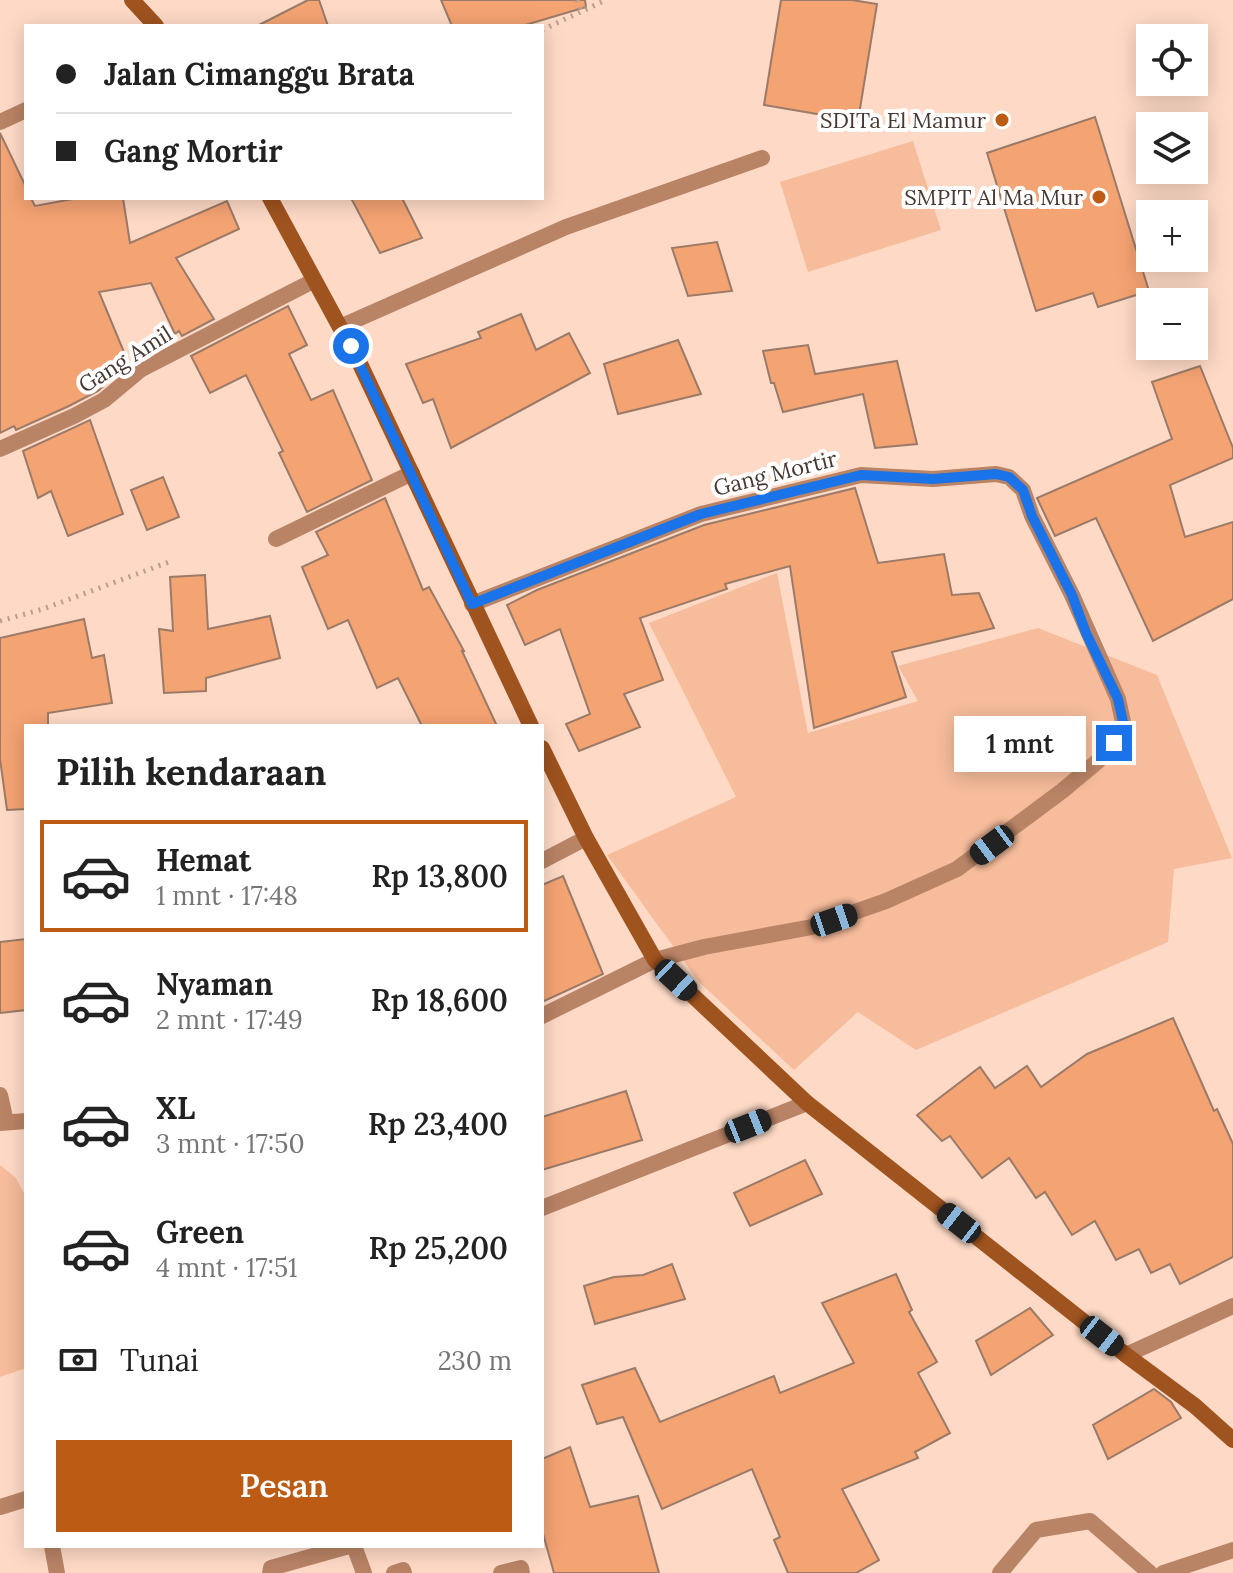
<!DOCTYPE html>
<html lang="id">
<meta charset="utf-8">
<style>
:root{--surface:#fff;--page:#f2f2f2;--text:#222;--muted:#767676;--line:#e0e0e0;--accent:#bb5b14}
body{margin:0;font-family:Lora,serif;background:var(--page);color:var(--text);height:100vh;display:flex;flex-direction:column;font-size:30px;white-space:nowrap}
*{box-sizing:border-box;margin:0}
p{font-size:26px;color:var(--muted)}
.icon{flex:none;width:44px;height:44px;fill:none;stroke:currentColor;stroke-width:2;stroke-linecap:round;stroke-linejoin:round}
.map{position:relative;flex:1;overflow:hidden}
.side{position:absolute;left:24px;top:724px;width:520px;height:824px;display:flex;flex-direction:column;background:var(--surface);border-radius:0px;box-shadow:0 4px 20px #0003}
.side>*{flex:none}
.guide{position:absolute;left:24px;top:24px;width:520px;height:176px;border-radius:0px;box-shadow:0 4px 20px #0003;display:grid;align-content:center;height:176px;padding:0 32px;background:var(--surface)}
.fabs{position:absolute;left:1136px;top:24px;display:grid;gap:16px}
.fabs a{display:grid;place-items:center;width:72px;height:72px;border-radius:0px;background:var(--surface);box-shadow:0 4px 20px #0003;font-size:40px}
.end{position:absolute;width:36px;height:36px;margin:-18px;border:10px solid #1a73e8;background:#fff;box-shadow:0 0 0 4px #fff}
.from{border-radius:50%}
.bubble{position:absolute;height:56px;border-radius:0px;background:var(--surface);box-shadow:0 4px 20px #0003;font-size:26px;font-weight:600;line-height:56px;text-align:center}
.car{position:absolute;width:24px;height:48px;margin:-24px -12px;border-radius:10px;box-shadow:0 0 6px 2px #0007;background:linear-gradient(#222 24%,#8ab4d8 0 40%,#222 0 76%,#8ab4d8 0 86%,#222 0)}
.guide b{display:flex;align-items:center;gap:28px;height:76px;font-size:30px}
.guide b+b{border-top:2px solid var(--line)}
.guide i{width:20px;height:20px;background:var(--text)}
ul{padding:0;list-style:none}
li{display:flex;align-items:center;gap:24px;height:112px;margin:0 16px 12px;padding:0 16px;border:4px solid transparent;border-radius:0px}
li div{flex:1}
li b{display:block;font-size:30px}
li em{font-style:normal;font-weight:600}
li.active{border-color:var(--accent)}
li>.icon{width:72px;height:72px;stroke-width:1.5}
h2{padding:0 32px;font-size:36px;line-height:96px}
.pay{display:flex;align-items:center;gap:20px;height:88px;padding:0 32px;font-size:30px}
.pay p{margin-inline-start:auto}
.cta{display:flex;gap:16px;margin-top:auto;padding:16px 32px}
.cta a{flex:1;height:92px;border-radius:0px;background:var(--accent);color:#fff;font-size:32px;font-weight:600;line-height:92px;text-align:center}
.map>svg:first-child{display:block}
</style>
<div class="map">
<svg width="1233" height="1573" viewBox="0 0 1233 1573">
<rect width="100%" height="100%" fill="#fedac6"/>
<!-- green -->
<g fill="#f6bc9b">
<path d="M913 141 941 230 808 272 780 182Z"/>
<path d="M777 573 808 733 918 701 898 666 1038 628 1157 675 1232 858 1174 869 1168 942 916 1050 858 1012 794 1070 699 982 607 855 736 797 649 623Z"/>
<path d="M0 1165 16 1178 26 1197V1368L0 1377Z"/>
</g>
<!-- building -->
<g fill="#f4a373" stroke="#9b7a68" stroke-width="2">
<path d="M308 0H319L328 26H257Z"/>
<path d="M441 0H585L586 7 522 26H452Z"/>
<path d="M781 0H852L877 4 858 121 764 105Z"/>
<path d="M1095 117 1149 291 1098 307 1093 293 1036 311 987 153Z"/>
<path d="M0 133 26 187V198H31L35 206 78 198H123L130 243 227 201 239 229 176 258 214 319 182 336 179 331 175 334 151 283 99 292 129 364 98 391 69 406 16 430 14 426 0 433Z"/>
<path d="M351 198H402L422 238 380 253Z"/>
<path d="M717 242 732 291 688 296 672 248Z"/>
<path d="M288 306 307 345 289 354 311 400 333 390 372 480 307 512 279 453 283 451 246 375 210 393 191 356Z"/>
<path d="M521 314 536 350 569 333 590 373 451 448 433 399 423 403 406 364 481 338 478 332Z"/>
<path d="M678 340 701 394 618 414 604 364Z"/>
<path d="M808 345 815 374 897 361 917 444 875 448 863 394 783 412 774 383H771L763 351Z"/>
<path d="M1200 366 1233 448V458L1170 485 1185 537 1233 522V599L1153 641 1096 518 1055 536 1037 498 1172 439 1152 382Z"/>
<path d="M90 420 123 514 68 536 51 491 38 498 23 451Z"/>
<path d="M163 477 179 517 147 530 131 490Z"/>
<path d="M855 488 878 563 944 554 952 595 979 593 994 628 892 652 906 697 814 728 790 566 725 584 727 589 640 618 663 680 624 694 640 727 579 751 566 724 590 714 560 629 525 645 507 605 537 590 704 525Z"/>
<path d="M385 498 423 590 429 587 464 651H462L497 726H422L398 678 377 688 348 620 328 629 302 567 328 555 316 532Z"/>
<path d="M205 575 208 629 270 616 280 658 206 678V691L164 693 159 629 173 631 170 577Z"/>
<path d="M84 619 92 658 104 655 112 703 48 713V726H26V809L7 810 0 759V638Z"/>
<path d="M563 876 603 974 542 1002V885Z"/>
<path d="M26 939V1010L0 1013V942Z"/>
<path d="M1173 1018 1214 1111 1217 1109 1233 1144V1257L1180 1284 1170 1264 1151 1273 1139 1249 1116 1260 1095 1221 1072 1235 1045 1192 1036 1198 1009 1158 982 1178 950 1136 942 1141 917 1115 980 1067 995 1088 1027 1066 1041 1087 1087 1054Z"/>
<path d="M626 1091 642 1140 542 1170V1117Z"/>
<path d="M805 1160 822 1194 750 1226 734 1193Z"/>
<path d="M672 1264 685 1299 595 1324 584 1286 614 1277 643 1275Z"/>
<path d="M896 1274 912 1310 909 1312 937 1362 918 1373 950 1433 915 1452 918 1458 842 1489 879 1560 856 1573H788L774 1540 780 1537 752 1469 662 1509 623 1417 597 1424 582 1385 635 1368 660 1422 774 1376 780 1393 854 1363 822 1303Z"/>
<path d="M1030 1308 1053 1335 991 1375 976 1341Z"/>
<path d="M1154 1389 1171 1402 1181 1418 1108 1459 1093 1425Z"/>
<path d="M570 1447 590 1507 638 1496 659 1573H554L542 1530V1459Z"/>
</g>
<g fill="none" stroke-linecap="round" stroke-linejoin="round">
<!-- path -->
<g stroke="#b99d8d" stroke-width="5" stroke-dasharray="2 6" stroke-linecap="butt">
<path d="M577 0 583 13"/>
<path d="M542 30 606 0"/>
<path d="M0 621 43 609 169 562"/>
</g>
<!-- lane -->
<g stroke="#b98365" stroke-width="16">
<path d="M342 326 566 227 762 158"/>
<path d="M472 604 701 514 861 475 933 479 996 474 1009 477 1023 490 1032 516 1072 595 1118 699 1123 722 1114 743 1098 761 1062 791 957 869 886 901 812 927 704 947 655 960"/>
<path d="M542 861 586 838"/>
</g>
<!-- street -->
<g stroke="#b98365" stroke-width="16">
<path d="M0 122 26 110"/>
<path d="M0 449 74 416 104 400 140 370 313 281"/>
<path d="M276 539 412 473"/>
<path d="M542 1016 655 960"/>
<path d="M0 1095 6 1122"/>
<path d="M0 1123 26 1121"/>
<path d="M542 1208 807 1103"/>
<path d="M1126 1355 1233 1306"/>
<path d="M0 1507 26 1499"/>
<path d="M52 1546 57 1573"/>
<path d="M354 1546 364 1573"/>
<path d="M270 1573 271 1568 349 1546"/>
<path d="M394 1573 403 1570 404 1573"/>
<path d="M501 1573 521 1568 522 1573"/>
<path d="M1000 1573 1036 1530 1090 1521 1150 1573"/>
<path d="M1163 1573 1233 1550"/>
</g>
<!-- secondary -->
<g stroke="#9f531f" stroke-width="16">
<path d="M132 0 156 26"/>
<path d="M270 198 361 366 531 726"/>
<path d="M542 748 586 838 655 960 807 1103 1126 1355 1195 1406 1233 1440"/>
</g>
</g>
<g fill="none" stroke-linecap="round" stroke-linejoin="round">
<!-- route -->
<path stroke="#1a73e8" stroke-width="10" d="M351 346 472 604 701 514 861 475 933 479 996 474 1009 477 1023 490 1032 516 1072 595 1086 633 1118 699 1123 722 1114 743"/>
</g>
<!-- markers -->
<g fill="#bb5b14" stroke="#fff" stroke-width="3">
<circle cx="1002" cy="120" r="8"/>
<circle cx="1099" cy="197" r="8"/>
</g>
<g text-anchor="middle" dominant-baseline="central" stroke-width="8" stroke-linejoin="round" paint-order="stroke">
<!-- poi labels -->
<g font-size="22" fill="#473931" stroke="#fff" text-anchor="end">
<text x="986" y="120">SDITa El Mamur</text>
<text x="1083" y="197">SMPIT Al Ma Mur</text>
</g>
<!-- street labels -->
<g font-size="22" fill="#473931" stroke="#fff">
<text transform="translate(125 359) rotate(-32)">Gang Amil</text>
<text transform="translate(775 473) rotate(-14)">Gang Mortir</text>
</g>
</g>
</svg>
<div class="fabs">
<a><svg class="icon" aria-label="locate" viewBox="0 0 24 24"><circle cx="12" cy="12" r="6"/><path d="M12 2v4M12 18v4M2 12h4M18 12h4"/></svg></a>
<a><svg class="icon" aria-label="layers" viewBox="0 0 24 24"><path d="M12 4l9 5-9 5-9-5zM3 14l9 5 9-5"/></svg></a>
<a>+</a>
<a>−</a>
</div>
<i class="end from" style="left:351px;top:346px"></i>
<i class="end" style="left:1114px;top:743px"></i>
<div class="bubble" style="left:954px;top:716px;width:132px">1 mnt</div>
<i class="car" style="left:992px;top:845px;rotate:233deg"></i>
<i class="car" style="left:834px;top:920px;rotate:71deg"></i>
<i class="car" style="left:676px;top:980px;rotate:133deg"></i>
<i class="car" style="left:748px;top:1126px;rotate:68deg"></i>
<i class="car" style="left:959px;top:1223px;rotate:308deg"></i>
<i class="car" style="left:1102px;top:1336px;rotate:128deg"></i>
<div class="guide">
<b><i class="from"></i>Jalan Cimanggu Brata</b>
<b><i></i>Gang Mortir</b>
</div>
<section class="side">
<h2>Pilih kendaraan</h2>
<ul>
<li class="active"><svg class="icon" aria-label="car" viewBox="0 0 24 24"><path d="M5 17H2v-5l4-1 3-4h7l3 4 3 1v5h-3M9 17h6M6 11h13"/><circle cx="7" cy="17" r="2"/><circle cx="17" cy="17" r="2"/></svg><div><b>Hemat</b><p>1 mnt · 17:48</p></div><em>Rp 13,800</em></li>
<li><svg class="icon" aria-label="car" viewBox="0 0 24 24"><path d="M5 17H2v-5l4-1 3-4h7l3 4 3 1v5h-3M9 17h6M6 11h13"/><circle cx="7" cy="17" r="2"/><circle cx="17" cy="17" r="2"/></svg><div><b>Nyaman</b><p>2 mnt · 17:49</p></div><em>Rp 18,600</em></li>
<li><svg class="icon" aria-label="car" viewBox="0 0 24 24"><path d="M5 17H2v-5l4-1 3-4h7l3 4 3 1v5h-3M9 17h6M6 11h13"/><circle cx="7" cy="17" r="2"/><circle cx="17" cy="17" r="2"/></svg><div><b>XL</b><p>3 mnt · 17:50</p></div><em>Rp 23,400</em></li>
<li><svg class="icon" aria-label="car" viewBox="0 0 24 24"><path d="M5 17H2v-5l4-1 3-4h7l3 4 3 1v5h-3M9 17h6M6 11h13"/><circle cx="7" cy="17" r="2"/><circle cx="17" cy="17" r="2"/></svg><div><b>Green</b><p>4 mnt · 17:51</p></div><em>Rp 25,200</em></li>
</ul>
<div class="pay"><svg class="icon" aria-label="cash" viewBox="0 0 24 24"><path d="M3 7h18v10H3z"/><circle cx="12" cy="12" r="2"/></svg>Tunai<p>230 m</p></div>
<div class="cta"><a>Pesan</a></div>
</section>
</div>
